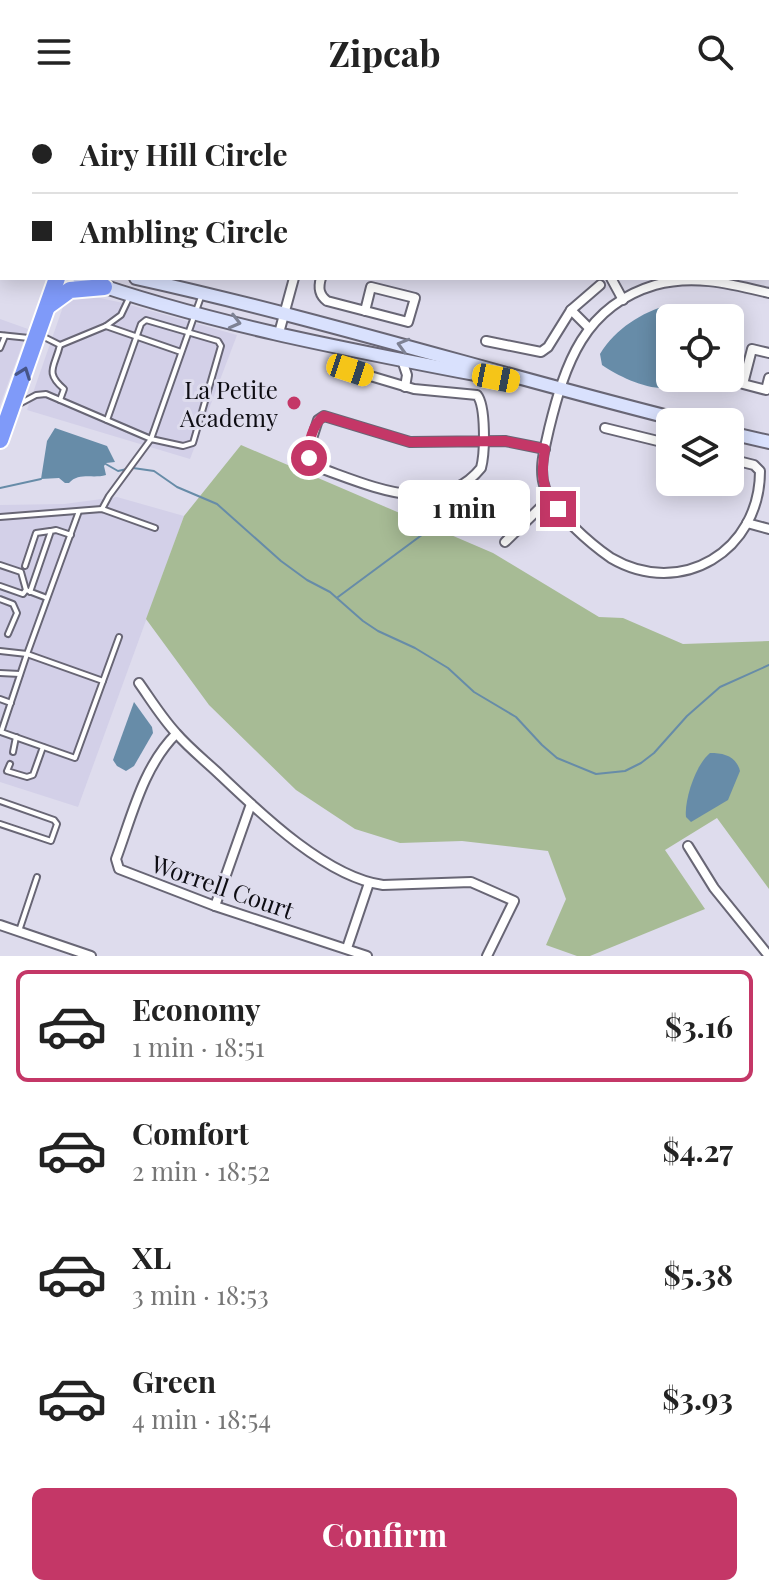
<!DOCTYPE html>
<meta charset="utf-8">
<style>
:root{--surface:#fff;--page:#f6f6f6;--text:#222;--muted:#767676;--line:#e0e0e0;--accent:#c43767}
body{margin:0;font-family:"Playfair Display",serif;background:var(--page);color:var(--text);height:100vh;display:flex;flex-direction:column;font-size:30px;white-space:nowrap}
*{box-sizing:border-box;margin:0}
p{font-size:26px;color:var(--muted)}
.icon{flex:none;width:44px;height:44px;fill:none;stroke:currentColor;stroke-width:2;stroke-linecap:round;stroke-linejoin:round}
.map{position:relative;height:852px;overflow:hidden}
.panel{display:flex;flex-direction:column;background:var(--surface);flex:1}
.panel>*{flex:none}
.hud{position:absolute;left:0px;top:0px;width:770px;height:176px;box-shadow:0 4px 20px #0003;display:grid;align-content:center;height:176px;padding:0 32px;background:var(--surface)}
.fabs{position:absolute;left:656px;top:200px;display:grid;gap:16px}
.fabs a{display:grid;place-items:center;width:88px;height:88px;border-radius:12px;background:var(--surface);box-shadow:0 4px 20px #0003;font-size:40px}
.end{position:absolute;width:36px;height:36px;margin:-18px;border:10px solid #c43767;background:#fff;box-shadow:0 0 0 4px #fff}
.from{border-radius:50%}
.bubble{position:absolute;height:56px;border-radius:12px;background:var(--surface);box-shadow:0 4px 20px #0003;font-size:26px;font-weight:700;line-height:56px;text-align:center}
.car{position:absolute;width:24px;height:48px;margin:-24px -12px;border-radius:10px;box-shadow:0 0 6px 2px #0007;background:linear-gradient(#f5c518 24%,#345 0 40%,#f5c518 0 76%,#345 0 86%,#f5c518 0)}
.hud b{display:flex;align-items:center;gap:28px;height:76px;font-size:30px}
.hud b+b{border-top:2px solid var(--line)}
.hud i{width:20px;height:20px;background:var(--text)}
ul{padding:14px 0 0;list-style:none}
li{display:flex;align-items:center;gap:24px;height:112px;margin:0 16px 12px;padding:0 16px;border:4px solid transparent;border-radius:12px}
li div{flex:1}
li b{display:block;font-size:30px}
li em{font-style:normal;font-weight:700}
li.selected{border-color:var(--accent)}
li>.icon{width:72px;height:72px;stroke-width:1.5}
.button{display:flex;gap:16px;margin-top:auto;padding:16px 32px}
.button a{flex:1;height:92px;border-radius:12px;background:var(--accent);color:#fff;font-size:32px;font-weight:700;line-height:92px;text-align:center}
header{display:flex;justify-content:space-between;align-items:center;height:104px;padding:0 32px;background:var(--surface);font-size:36px;font-weight:700}
.map>svg:first-child{display:block}
</style>
<header><svg class="icon" aria-label="menu" viewBox="0 0 24 24"><path d="M4 6h16M4 12h16M4 18h16"/></svg>Zipcab<svg class="icon" aria-label="search" viewBox="0 0 24 24"><circle cx="10" cy="10" r="6"/><path d="M15 15l6 6"/></svg></header>
<div class="map">
<svg width="769" height="852" viewBox="0 0 769 852">
<rect width="100%" height="100%" fill="#dedced"/>
<!-- built -->
<g fill="#d3d0e8">
<path d="M77 189 123 199 237 231 190 355 27 306 65 197Z"/>
<path d="M0 215 28 225 0 301Z"/>
<path d="M117 393 184 412 78 703 0 678V401L64 400Z"/>
</g>
<!-- green -->
<path fill="#a7bb95" d="M241 341 493 449 599 513 623 514 683 540 769 537V785L717 714 665 746 705 805 590 852H577L546 841 566 795 548 747 462 737 400 739 355 725 296 686 209 601 146 515 184 412Z"/>
<!-- water -->
<g fill="#678ca8">
<path d="M670 200H681L692 214H670V274H689C669 297 624 276 602 261L600 250C616 224 641 209 670 200Z"/>
<path d="M55 324 107 342 115 358 106 359 104 362 106 371C93 375 79 368 69 379H65L59 374 41 375 47 337Z"/>
<path d="M134 598 152 623 153 629 134 662 126 667 117 662 113 656Z"/>
<path d="M710 649C724 649 736 652 740 667L728 696 691 718 686 713C684 696 696 660 710 649Z"/>
</g>
<g fill="none" stroke-linecap="round" stroke-linejoin="round">
<!-- stream -->
<g stroke="#678ca8" stroke-width="2">
<path d="M104 359 118 367 127 365"/>
<path d="M133 364 154 367 177 383 217 400 281 457 307 476 330 488 363 517 378 527 415 544 448 564 474 588 516 613 542 641 557 654 596 670 625 667 641 659 654 649 687 612 720 583 769 561"/>
<path d="M0 384 41 375"/>
<path d="M338 493 465 399"/>
</g>
<defs>
<g id="lane">
<path d="M12 2 13 0"/>
<path d="M0 10 2 11"/>
<path d="M0 26 2 22"/>
<path d="M106 222 181 248"/>
<path d="M0 231 29 234"/>
<path d="M42 232 60 241C55 263 44 268 64 285L60 296"/>
<path d="M60 241 106 222 121 211 130 192"/>
<path d="M0 244 5 232"/>
<path d="M21 299 36 291 46 290 151 335 202 190"/>
<path d="M102 405 109 392 151 335 183 342 193 339 221 242 218 237 146 216 141 220 107 316"/>
<path d="M79 407 27 550 1 628 75 654 119 533"/>
<path d="M0 413 102 405 155 424"/>
<path d="M0 461 21 468 26 486"/>
<path d="M25 462 36 429 50 427"/>
<path d="M0 482 23 490 26 486 47 494"/>
<path d="M30 488 51 427 56 426 71 431"/>
<path d="M0 495 13 500 17 509 8 530"/>
<path d="M0 547 27 550 103 577"/>
<path d="M0 569 20 570"/>
<path d="M0 595 11 599"/>
<path d="M13 648 16 633"/>
<path d="M10 660 7 667 27 673 33 671 43 643"/>
<path d="M0 697 54 716 57 720 51 737 0 720"/>
<path d="M19 827 37 773"/>
</g>
<g id="street">
<path d="M295 0 296 2"/>
<path d="M520 0 539 2"/>
<path d="M343 2V0"/>
<path d="M587 2 595 0"/>
<path d="M0 89 2 86"/>
<path d="M768 112 769 113"/>
<path d="M768 137H769"/>
<path d="M321 174C318 184 319 191 327 197L408 218 415 194 371 183 365 207"/>
<path d="M611 174 623 196"/>
<path d="M571 206 589 224"/>
<path d="M279 229 294 174"/>
<path d="M486 237 541 248 548 243 571 206 600 181"/>
<path d="M769 249 752 245 743 280 766 286 769 274"/>
<path d="M402 256 407 271 405 283"/>
<path d="M350 266 414 285 477 291C486 302 485 349 481 364 439 416 367 380 317 363L312 359 307 350 318 316 324 312 410 338 505 337 545 345"/>
<path d="M605 324 670 340"/>
<path d="M730 355 754 361 760 367C760 447 681 495 611 454 592 441 552 407 545 384 538 365 545 344 549 325 565 260 584 202 655 181 694 170 731 180 769 189"/>
<path d="M747 419 769 425"/>
<path d="M505 438 549 395"/>
<path d="M139 579C151 596 162 614 176 629 188 643 203 655 217 668 258 707 325 773 383 781L471 778 514 797 487 852"/>
<path d="M176 630C143 663 132 712 116 755L119 765 215 802 367 852"/>
<path d="M688 742 714 784 769 852"/>
<path d="M215 802 251 700"/>
<path d="M0 821 91 852"/>
<path d="M347 844 369 779"/>
</g>
<g id="secondary">
<path d="M0 146 2 147"/>
<path d="M79 174C210 220 349 246 485 272"/>
<path d="M136 174C322 215 503 272 688 318"/>
<path d="M730 329 769 338"/>
</g>
<g id="highway">
<path d="M52 2 53 0"/>
<path d="M107 2 108 0"/>
<path d="M120 2 121 0"/>
<path d="M0 110 2 106"/>
<path d="M48 202 70 186 104 183"/>
<path d="M0 336 57 174"/>
</g>
</defs>
<!-- lane casing -->
<use href="#lane" stroke="#686675" stroke-width="8"/>
<!-- street casing -->
<use href="#street" stroke="#686675" stroke-width="12"/>
<!-- secondary casing -->
<use href="#secondary" stroke="#686675" stroke-width="16"/>
<!-- highway casing -->
<use href="#highway" stroke="#fff" stroke-width="20"/>
<!-- lane -->
<use href="#lane" stroke="#fff" stroke-width="4"/>
<!-- street -->
<use href="#street" stroke="#fff" stroke-width="8"/>
<!-- secondary -->
<use href="#secondary" stroke="#d9e1fd" stroke-width="12"/>
<!-- highway -->
<use href="#highway" stroke="#7f9af9" stroke-width="16"/>
</g>
<!-- one-way arrows -->
<defs><path id="oneway-chevron" d="M-2-3.5L2.5 0L-2 3.5" fill="none" stroke-width="1.6" stroke-linecap="round" stroke-linejoin="round" transform="scale(2)"/></defs>
<g stroke="#7e8294">
<use href="#oneway-chevron" transform="translate(235 218) rotate(14)"/>
<use href="#oneway-chevron" transform="translate(403 241) rotate(-164)"/>
</g>
<use stroke="#465486" href="#oneway-chevron" transform="translate(24 269) rotate(-70)"/>
<g fill="none" stroke-linecap="round" stroke-linejoin="round">
<!-- route -->
<path stroke="#c43767" stroke-width="10" d="M309 354C307 341 313 319 324 312L410 338 505 337 545 345C541 369 541 386 558 405"/>
</g>
<!-- markers -->
<circle fill="#c43767" stroke="#dedced" stroke-width="3" cx="294" cy="299" r="8"/>
<g text-anchor="middle" dominant-baseline="central" stroke-width="6" stroke-linejoin="round" paint-order="stroke">
<!-- poi labels -->
<g font-size="24" fill="#0e0d13" stroke="#dedced" text-anchor="end">
<text x="278" y="285">La Petite<tspan x="278" dy="28">Academy</tspan></text>
</g>
<!-- street labels -->
<g font-size="24" fill="#0e0d13" stroke="#dedced">
<text transform="translate(223 782) rotate(19)">Worrell Court</text>
</g>
</g>
</svg>
<div class="fabs">
<a><svg class="icon" aria-label="locate" viewBox="0 0 24 24"><circle cx="12" cy="12" r="6"/><path d="M12 2v4M12 18v4M2 12h4M18 12h4"/></svg></a>
<a><svg class="icon" aria-label="layers" viewBox="0 0 24 24"><path d="M12 4l9 5-9 5-9-5zM3 14l9 5 9-5"/></svg></a>
</div>
<i class="end from" style="left:309px;top:354px"></i>
<i class="end" style="left:558px;top:405px"></i>
<div class="bubble" style="left:398px;top:376px;width:132px">1 min</div>
<i class="car" style="left:350px;top:266px;rotate:108deg"></i>
<i class="car" style="left:496px;top:274px;rotate:101deg"></i>
<div class="hud">
<b><i class="from"></i>Airy Hill Circle</b>
<b><i></i>Ambling Circle</b>
</div>
</div>
<section class="panel">
<ul>
<li class="selected"><svg class="icon" aria-label="car" viewBox="0 0 24 24"><path d="M5 17H2v-5l4-1 3-4h7l3 4 3 1v5h-3M9 17h6M6 11h13"/><circle cx="7" cy="17" r="2"/><circle cx="17" cy="17" r="2"/></svg><div><b>Economy</b><p>1 min · 18:51</p></div><em>$3.16</em></li>
<li><svg class="icon" aria-label="car" viewBox="0 0 24 24"><path d="M5 17H2v-5l4-1 3-4h7l3 4 3 1v5h-3M9 17h6M6 11h13"/><circle cx="7" cy="17" r="2"/><circle cx="17" cy="17" r="2"/></svg><div><b>Comfort</b><p>2 min · 18:52</p></div><em>$4.27</em></li>
<li><svg class="icon" aria-label="car" viewBox="0 0 24 24"><path d="M5 17H2v-5l4-1 3-4h7l3 4 3 1v5h-3M9 17h6M6 11h13"/><circle cx="7" cy="17" r="2"/><circle cx="17" cy="17" r="2"/></svg><div><b>XL</b><p>3 min · 18:53</p></div><em>$5.38</em></li>
<li><svg class="icon" aria-label="car" viewBox="0 0 24 24"><path d="M5 17H2v-5l4-1 3-4h7l3 4 3 1v5h-3M9 17h6M6 11h13"/><circle cx="7" cy="17" r="2"/><circle cx="17" cy="17" r="2"/></svg><div><b>Green</b><p>4 min · 18:54</p></div><em>$3.93</em></li>
</ul>
<div class="button"><a>Confirm</a></div>
</section>
